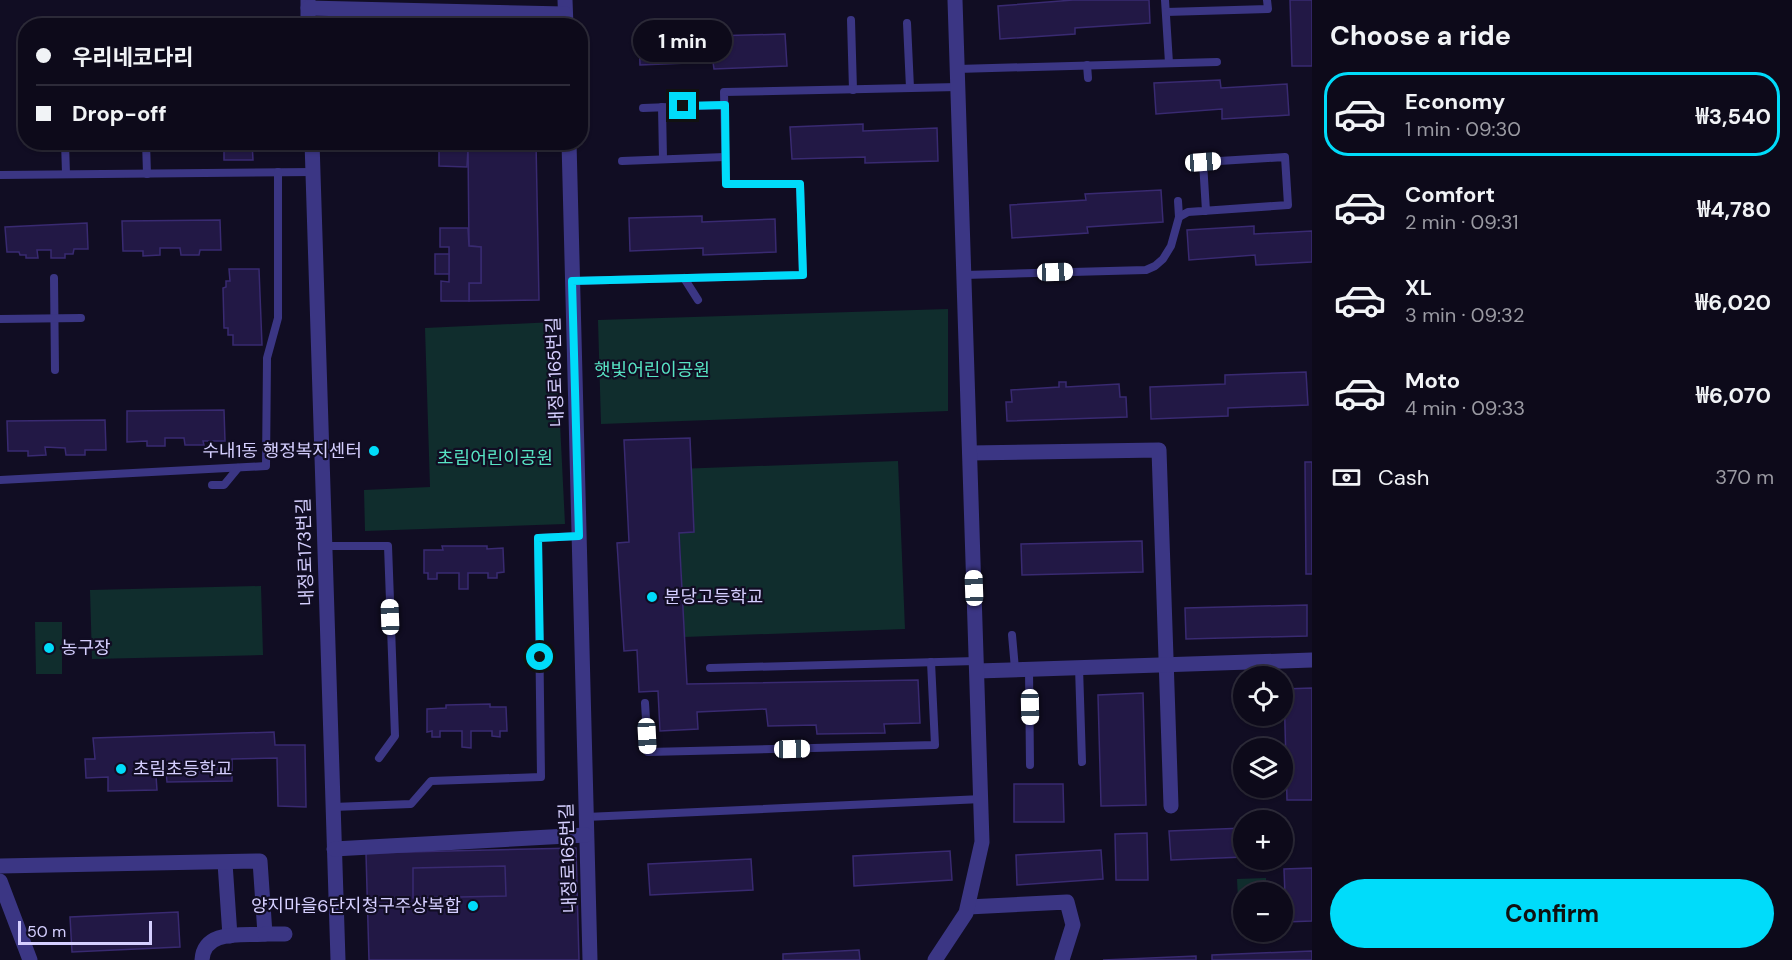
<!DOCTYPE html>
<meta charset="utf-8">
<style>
:root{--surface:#0d0a1a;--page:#161323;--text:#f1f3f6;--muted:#9a9aa2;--line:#2d2b39;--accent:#00dcfa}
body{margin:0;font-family:"DM Sans","Noto Sans KR",sans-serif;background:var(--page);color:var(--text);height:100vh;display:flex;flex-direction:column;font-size:22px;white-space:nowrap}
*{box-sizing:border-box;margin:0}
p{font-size:20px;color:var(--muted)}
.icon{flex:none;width:33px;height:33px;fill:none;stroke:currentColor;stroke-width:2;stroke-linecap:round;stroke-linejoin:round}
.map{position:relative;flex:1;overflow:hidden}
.sheet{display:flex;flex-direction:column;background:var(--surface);width:480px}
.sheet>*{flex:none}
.guide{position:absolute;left:18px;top:18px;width:570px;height:132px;border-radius:24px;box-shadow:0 2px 4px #0004,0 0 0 2px var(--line);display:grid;align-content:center;height:132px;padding:0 18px;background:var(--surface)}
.fabs{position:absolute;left:1233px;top:666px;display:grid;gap:12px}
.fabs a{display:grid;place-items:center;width:60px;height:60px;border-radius:50%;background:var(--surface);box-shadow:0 2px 4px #0004,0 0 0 2px var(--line);font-size:30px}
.scale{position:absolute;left:18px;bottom:15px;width:134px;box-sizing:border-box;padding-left:6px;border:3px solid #d5cfff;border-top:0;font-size:16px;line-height:21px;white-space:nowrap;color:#d5cfff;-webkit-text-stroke:4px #110d23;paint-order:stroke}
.end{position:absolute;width:27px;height:27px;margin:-14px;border:8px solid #00dcfa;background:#111;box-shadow:0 0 0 3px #111}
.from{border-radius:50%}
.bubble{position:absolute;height:42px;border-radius:21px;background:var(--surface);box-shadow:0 2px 4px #0004,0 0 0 2px var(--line);font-size:20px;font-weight:700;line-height:42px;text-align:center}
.car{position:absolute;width:18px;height:36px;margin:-18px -9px;border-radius:8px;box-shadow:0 0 4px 2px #0007;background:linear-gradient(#fff 24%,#345 0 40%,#fff 0 76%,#345 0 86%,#fff 0)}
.guide b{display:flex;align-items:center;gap:21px;height:57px;font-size:22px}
.guide b+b{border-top:2px solid var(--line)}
.guide i{width:15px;height:15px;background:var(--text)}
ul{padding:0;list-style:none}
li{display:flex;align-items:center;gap:18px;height:84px;margin:0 12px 9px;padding:0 6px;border:3px solid transparent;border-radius:24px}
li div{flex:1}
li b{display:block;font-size:22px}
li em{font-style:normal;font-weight:700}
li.selected{border-color:var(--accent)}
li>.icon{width:54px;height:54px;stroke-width:1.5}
h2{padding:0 18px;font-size:27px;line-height:72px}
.pay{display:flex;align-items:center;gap:15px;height:66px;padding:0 18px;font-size:22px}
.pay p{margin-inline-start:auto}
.primary-button{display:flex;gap:12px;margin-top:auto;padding:12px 18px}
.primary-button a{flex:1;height:69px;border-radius:36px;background:var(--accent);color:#111;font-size:24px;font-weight:700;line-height:69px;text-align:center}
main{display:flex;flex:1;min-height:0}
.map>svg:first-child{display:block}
</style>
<main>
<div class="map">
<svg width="1312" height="960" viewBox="0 0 1312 960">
<rect width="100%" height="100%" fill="#110d23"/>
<!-- green -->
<g fill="#102d2d">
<path d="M948 309V411L601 424 598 320Z"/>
<path d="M555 322 565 524 365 531 364 490 430 487 425 328Z"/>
<path d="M898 461 905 629 684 637 677 469Z"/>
<path d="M261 586 263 655 92 659 90 590Z"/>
<path d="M35 622H62V674H36Z"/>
<path d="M1266 878V892H1244L1243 920H1239L1237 879Z"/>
</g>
<!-- building -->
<g fill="#221845" stroke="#392a71" stroke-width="1.5">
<path d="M1073 0H1149L1150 23 1075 28V34L1000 39 998 6Z"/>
<path d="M1290 0H1312V66H1292Z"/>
<path d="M712 30V36L785 34 787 66 714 69 713 62 640 65 639 32Z"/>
<path d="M1220 80 1221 88 1287 84 1289 115 1222 119V109L1156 114 1154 83Z"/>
<path d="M863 124V131L937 128 938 161 865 163V157L792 159 790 127Z"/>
<path d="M216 142H252L253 160H224V151H219V144Z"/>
<path d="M448 142H480V148H468L467 167 439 166V146L448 147Z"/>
<path d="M480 142H536L539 300 469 301V283H481V247L469 246 468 148H480Z"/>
<path d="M1161 190 1163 222 1087 227 1088 233 1012 238 1010 205 1086 200 1085 194Z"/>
<path d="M702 216V222L775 219 776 252 703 255V248L630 251 629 218Z"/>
<path d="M220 220 221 250H200L199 255H181L180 248H160V255L143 256V251H123L122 221Z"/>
<path d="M87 223 88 249H74L73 254H65V258H51V250H37L38 258H26V255H20L19 252H7L5 227Z"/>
<path d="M1254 226V234L1312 231V262L1256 265 1255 255 1189 260 1187 230Z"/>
<path d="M440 228H468L469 246 481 247V283H469V301H441V281L449 282V247H440Z"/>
<rect x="435" y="254" width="14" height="20"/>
<path d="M229 269H259L262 345H233V335H228V328H224L223 288 226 287V281H230Z"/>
<path d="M1306 372 1308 405 1228 408V416L1151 419 1150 387 1225 384V375Z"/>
<path d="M1059 382H1066V387L1119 384 1120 397H1126L1127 417 1007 421 1006 402H1012L1011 390 1059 387Z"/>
<path d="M224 410 225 441H203L204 445H185L184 438H165V446H147V441L127 442V411Z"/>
<path d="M105 420 106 450H85V455H66L65 448 45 447 46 455 28 456V451H8L7 421Z"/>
<path d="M690 438 694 532 679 533 687 684 918 680 920 723 884 724 885 733 817 734 816 725 768 726 766 709 697 712 698 729 660 731 658 691 639 692 637 650 624 651 617 543 629 542 624 440Z"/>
<path d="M1305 462H1312V574H1306Z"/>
<path d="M1142 541 1143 572 1022 575 1021 544Z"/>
<path d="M442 546H487V549L503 548 504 572 497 573V578H488V573H468V589H459V573H437V579H428V573H424V550H443Z"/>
<path d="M1307 605V636L1186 639 1185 608Z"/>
<path d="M1312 688V800H1287L1284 689Z"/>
<path d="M1143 693 1146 805 1101 806 1098 695Z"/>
<path d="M490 704V707H506L507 731H500V737L492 736V731H471V748L462 747V731H440V737H432V731L427 732V709L446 708V705Z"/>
<path d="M274 732 275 745H305L306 807 278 806 277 758 232 759V781L167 782 165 761H155L157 790 108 791V777L86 778 85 759H95L93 738Z"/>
<path d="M1014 784H1063L1064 822H1014Z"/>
<path d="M1244 828V857L1171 860 1169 831Z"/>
<path d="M1147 833 1148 880H1116L1115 834Z"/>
<path d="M576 848 579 960H369L366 853Z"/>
<path d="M1101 850 1103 879 1017 885 1016 855Z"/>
<path d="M950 851 952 880 854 886 853 856Z"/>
<path d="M751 859 753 890 650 895 648 864Z"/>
<path d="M505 866 506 896 413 898V868Z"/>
<path d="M1312 868V921L1286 922 1284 869Z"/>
<path d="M178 912 180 947 72 952 70 917Z"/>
<path d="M859 950 860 960H783V954Z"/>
<path d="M1312 951V960H1212V955Z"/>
<path d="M1196 956V960H1103Z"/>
</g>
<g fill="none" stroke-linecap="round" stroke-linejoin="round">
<!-- service -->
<g stroke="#3b3684" stroke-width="8">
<path d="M1165 0 1169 63"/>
<path d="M1166 12 1268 9 1267 0"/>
<path d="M851 20 853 90"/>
<path d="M907 23 910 88"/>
<path d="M1087 65 1088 78"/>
<path d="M957 69 1217 62"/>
<path d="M662 107 663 159"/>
<path d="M643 108 725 105"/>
<path d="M65 142 66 174"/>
<path d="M146 142 147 174"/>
<path d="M622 161 725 157"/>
<path d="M0 175 313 172"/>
<path d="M1178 201 1179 217"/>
<path d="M964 275 1146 270 1155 266 1163 259 1171 246 1179 217 1188 212 1288 205 1285 157 1203 162 1206 211"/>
<path d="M54 278 55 370"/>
<path d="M684 278 698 300"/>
<path d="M572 281 803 275 800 184H726L724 92 958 87"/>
<path d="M0 319 81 318"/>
<path d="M0 480 266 466 267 358 278 318V172"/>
<path d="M212 485H224L238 468"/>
<path d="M325 546H388L395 736 379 758"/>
<path d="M1012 635 1015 669"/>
<path d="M1079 667 1082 762"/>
<path d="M710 668 976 661"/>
<path d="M1029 669 1030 765"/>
<path d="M645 703 648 752 935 745 931 662"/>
<path d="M333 807 411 804 431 781 541 777 538 538 579 536"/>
<path d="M586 817 982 799"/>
</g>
<!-- minor -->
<g stroke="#3b3684" stroke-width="15">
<path d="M308 0V26"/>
<path d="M565 0 566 26"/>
<path d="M308 8 565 14"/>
<path d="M312 142 338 960"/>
<path d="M569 142 590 960"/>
<path d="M970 453 1159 450 1171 806"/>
<path d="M977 671 1312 660"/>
<path d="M334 849 586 835"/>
<path d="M225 863 230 936"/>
<path d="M0 866 260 861 265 934C242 936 204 929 202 960"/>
<path d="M0 881 30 960"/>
<path d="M968 907 1067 902 1073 925 1062 960"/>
<path d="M265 934H285"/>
<path d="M935 960 966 913 982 842 955 0"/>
</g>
</g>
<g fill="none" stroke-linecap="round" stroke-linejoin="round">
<!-- route -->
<path stroke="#00dcfa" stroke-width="8" d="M540 657 538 538 579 536 572 281 803 275 800 184H726L725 105 683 106"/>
</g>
<!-- markers -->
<g fill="#00dcfa" stroke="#110d23" stroke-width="2">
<circle cx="374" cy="451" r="6"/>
<circle cx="652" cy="597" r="6"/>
<circle cx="49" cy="648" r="6"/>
<circle cx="121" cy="769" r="6"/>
<circle cx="473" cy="906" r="6"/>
</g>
<g text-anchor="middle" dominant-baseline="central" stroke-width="4.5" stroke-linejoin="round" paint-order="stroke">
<!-- park labels -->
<g font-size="18" fill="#57e3c3" stroke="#110d23">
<text x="652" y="370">햇빛어린이공원</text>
<text x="495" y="458">초림어린이공원</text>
</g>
<!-- street labels -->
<g font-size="18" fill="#d5cfff" stroke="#110d23">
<text transform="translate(555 372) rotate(-92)">내정로165번길</text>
<text transform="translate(305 552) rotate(-92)">내정로173번길</text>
<text transform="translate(568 858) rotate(-92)">내정로165번길</text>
</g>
<!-- poi labels -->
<g font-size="18" fill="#d5cfff" stroke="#110d23" text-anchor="start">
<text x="362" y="451" text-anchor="end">수내1동 행정복지센터</text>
<text x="664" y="597">분당고등학교</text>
<text x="61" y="648">농구장</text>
<text x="133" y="769">초림초등학교</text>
<text x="461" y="906" text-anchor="end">양지마을6단지청구주상복합</text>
</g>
</g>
</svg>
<div class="fabs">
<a><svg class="icon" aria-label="locate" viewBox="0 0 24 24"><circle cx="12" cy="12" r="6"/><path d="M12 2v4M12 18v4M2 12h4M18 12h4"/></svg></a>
<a><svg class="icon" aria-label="layers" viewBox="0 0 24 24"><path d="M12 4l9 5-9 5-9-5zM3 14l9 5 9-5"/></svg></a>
<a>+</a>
<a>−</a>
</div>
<div class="scale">50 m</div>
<i class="end from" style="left:540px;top:657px"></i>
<i class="end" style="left:683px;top:106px"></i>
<div class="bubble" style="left:633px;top:20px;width:99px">1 min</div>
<i class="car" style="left:1203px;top:162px;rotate:86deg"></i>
<i class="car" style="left:1055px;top:272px;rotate:88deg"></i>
<i class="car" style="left:974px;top:588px;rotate:358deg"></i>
<i class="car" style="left:390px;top:617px;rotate:358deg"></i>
<i class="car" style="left:1030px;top:707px;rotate:179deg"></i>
<i class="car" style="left:647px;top:736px;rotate:177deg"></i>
<i class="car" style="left:792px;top:749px;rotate:89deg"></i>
<div class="guide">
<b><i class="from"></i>우리네코다리</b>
<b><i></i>Drop-off</b>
</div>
</div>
<section class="sheet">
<h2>Choose a ride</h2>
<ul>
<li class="selected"><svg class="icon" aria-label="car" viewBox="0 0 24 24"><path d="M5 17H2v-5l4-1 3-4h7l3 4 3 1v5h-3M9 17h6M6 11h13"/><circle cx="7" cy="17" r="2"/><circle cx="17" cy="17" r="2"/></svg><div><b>Economy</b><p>1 min · 09:30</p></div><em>₩3,540</em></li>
<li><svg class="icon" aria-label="car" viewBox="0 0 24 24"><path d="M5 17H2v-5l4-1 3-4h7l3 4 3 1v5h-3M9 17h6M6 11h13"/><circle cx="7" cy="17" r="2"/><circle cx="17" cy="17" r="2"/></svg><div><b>Comfort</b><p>2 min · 09:31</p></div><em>₩4,780</em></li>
<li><svg class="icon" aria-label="car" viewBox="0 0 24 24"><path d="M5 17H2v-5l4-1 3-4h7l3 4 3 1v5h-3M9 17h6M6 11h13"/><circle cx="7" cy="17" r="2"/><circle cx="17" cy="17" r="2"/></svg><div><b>XL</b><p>3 min · 09:32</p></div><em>₩6,020</em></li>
<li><svg class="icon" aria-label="car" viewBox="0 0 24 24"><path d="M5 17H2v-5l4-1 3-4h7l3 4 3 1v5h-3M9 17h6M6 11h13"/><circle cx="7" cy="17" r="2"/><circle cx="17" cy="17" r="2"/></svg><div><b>Moto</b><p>4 min · 09:33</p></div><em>₩6,070</em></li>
</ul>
<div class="pay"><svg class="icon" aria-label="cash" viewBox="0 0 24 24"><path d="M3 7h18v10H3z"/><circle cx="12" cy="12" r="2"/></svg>Cash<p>370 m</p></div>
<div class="primary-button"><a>Confirm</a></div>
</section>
</main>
